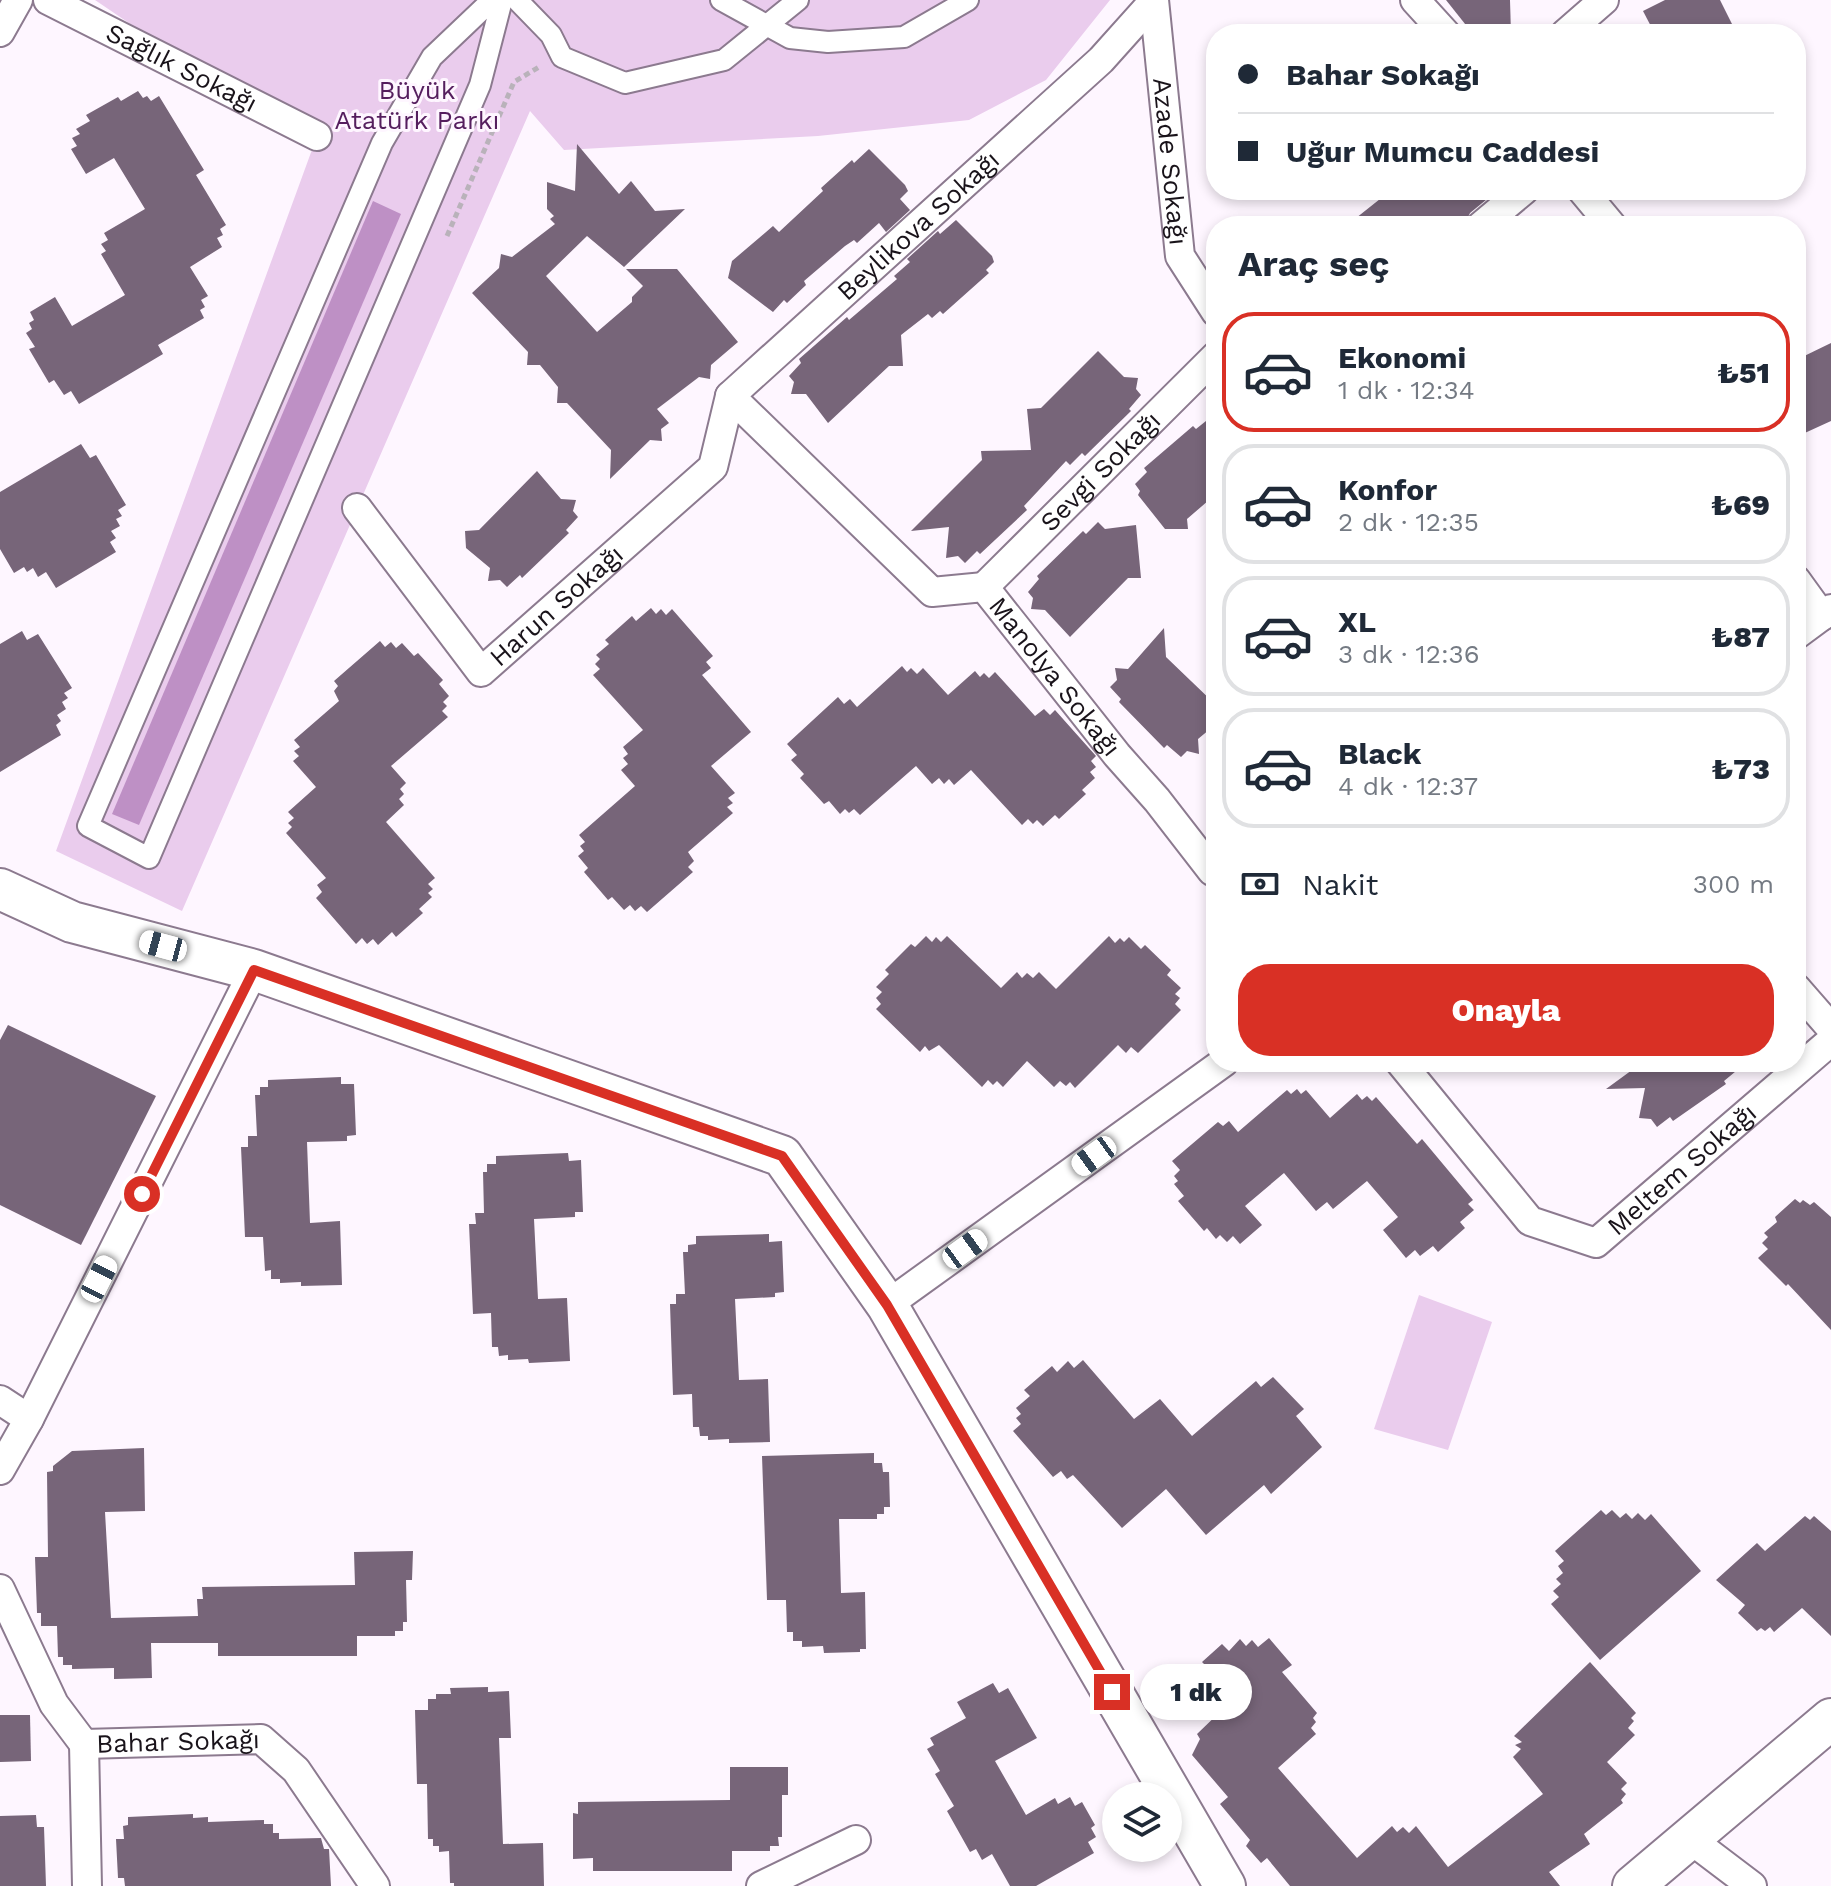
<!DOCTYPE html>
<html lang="tr">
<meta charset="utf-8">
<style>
:root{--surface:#fff;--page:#f6f6f7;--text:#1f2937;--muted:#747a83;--line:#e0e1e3;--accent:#d93025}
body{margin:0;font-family:"Work Sans",sans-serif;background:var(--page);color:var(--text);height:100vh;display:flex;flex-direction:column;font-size:30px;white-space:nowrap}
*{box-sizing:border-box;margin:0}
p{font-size:26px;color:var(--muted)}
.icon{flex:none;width:44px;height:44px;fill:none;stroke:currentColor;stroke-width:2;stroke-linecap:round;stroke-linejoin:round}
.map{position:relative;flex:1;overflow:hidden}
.details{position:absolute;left:1206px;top:216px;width:600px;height:856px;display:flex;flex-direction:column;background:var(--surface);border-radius:32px;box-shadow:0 4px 12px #0003}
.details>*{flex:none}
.guide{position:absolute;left:1206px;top:24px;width:600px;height:176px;border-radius:32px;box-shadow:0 4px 12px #0003;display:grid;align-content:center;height:176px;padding:0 32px;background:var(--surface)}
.fabs{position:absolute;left:1102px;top:1782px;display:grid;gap:16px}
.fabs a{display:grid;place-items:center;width:80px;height:80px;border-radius:50%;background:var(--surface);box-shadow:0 4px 12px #0003;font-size:40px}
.end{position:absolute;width:36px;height:36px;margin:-18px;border:10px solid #d93025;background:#fff;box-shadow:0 0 0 4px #fff}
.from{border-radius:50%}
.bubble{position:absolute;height:56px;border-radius:28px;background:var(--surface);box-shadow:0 4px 12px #0003;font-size:26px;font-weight:800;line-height:56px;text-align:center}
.car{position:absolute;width:24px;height:48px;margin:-24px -12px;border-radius:10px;box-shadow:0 0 6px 2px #0007;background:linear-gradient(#fff 24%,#345 0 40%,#fff 0 76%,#345 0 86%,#fff 0)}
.guide b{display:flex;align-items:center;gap:28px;height:76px;font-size:30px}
.guide b+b{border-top:2px solid var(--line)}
.guide i{width:20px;height:20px;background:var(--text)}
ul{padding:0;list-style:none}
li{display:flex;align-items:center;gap:24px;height:120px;margin:0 16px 12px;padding:0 16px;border:4px solid var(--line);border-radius:32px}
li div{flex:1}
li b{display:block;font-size:30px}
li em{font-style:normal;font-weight:800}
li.on{border-color:var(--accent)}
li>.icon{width:72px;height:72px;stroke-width:1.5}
h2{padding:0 32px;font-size:36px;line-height:96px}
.pay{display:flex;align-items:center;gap:20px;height:88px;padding:0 32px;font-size:30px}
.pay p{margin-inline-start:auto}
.cta{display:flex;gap:16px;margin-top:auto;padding:16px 32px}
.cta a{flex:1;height:92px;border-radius:32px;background:var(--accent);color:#fff;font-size:32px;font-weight:800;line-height:92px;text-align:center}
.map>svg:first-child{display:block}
</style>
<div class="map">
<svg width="1831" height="1886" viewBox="0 0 1831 1886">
<rect width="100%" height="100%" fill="#fef6ff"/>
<!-- green -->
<g fill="#eacced">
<path d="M95 0H1110L1046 80 969 120 818 136 564 150 530 111 182 911 56 851 317 136 148 36Z"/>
<path d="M1419 1295 1492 1322 1448 1450 1374 1429Z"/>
</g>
<!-- water -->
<path fill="#be90c5" d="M373 201 401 214 139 825 112 814Z"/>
<!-- building -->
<g fill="#776579">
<path d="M1446 0H1510L1511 34H1473Z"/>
<path d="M1665 0H1720L1737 34H1655L1643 11Z"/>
<path d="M138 91 143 98 147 96 151 101 159 96 204 170 196 175 226 225 220 229 223 235 217 238 222 247 190 267 208 296 201 300 205 307 200 310 204 318 158 345 163 354 79 404 71 391 64 395 54 380 49 383 29 349 35 347 26 333 32 329 29 323 34 320 30 312 55 297 72 326 125 295 101 254 106 251 101 244 108 240 104 233 145 209 114 158 86 174 71 149 77 146 72 138 80 134 76 129 90 121 86 115 118 97 121 101Z"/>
<path d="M577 144 619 194 631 181 655 211 685 209 624 267 587 236 546 276 597 332 632 302V297L643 286 626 269H677L738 342 711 365 710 379 699 377 657 409 669 423 661 429 662 441 650 440 610 479 611 450 567 403H557L558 387 540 365H527L528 352 472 293 499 268 501 254 512 257 555 224 550 219 554 216 547 209V182L575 191Z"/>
<path d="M869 149 905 185 908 191 900 199 910 210 886 232 879 223 857 243 854 240 845 246 804 281 806 285 787 303 784 300 773 312 728 278 732 261 773 226 779 232 823 191 821 188 852 160 854 163Z"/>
<path d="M1396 190H1498L1470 213 1464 226H1346L1385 195 1389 196Z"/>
<path d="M956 220 992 256 994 262 986 270 989 273 943 314 940 311 932 318 928 314 901 335 903 366H889L828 423 806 394H791L794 382 789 376 801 363 799 359 847 317 849 320 897 279 894 276 910 262 907 259 938 231 940 234Z"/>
<path d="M1831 343V421L1796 437V360Z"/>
<path d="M1098 351 1124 377 1138 378 1136 389 1141 395 1129 409 1131 411 1085 456 1082 453 1070 465 1066 461 1024 506 1027 510 980 554 977 551 965 563 958 556 946 558 949 527 911 531 982 460 981 451 1031 450 1027 409 1041 408Z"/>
<path d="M1216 413V494L1187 519 1188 529H1165L1138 495 1140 491 1135 484 1147 472 1144 468 1193 426 1196 429Z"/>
<path d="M81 444 90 458 96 455 126 505 118 510 122 516 116 519 120 526 111 531 116 538 110 542 116 552 56 588 46 572 38 577 33 568 27 572 24 567 14 573 0 549V492Z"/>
<path d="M537 471 561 499 576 500 573 511 578 517 566 530 569 533 522 578 520 575 507 587 500 580 488 581 490 568 466 548 465 531 479 530Z"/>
<path d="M1098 522 1105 529 1136 525 1141 578H1128L1070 637 1045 610 1031 609 1033 598 1028 592 1039 579 1037 576 1083 531 1086 534Z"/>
<path d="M651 608 656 614 661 609 666 615 672 609 713 656 706 662 711 668 702 675 751 732 711 766 735 793 728 798 733 803 727 807 733 813 688 852 694 861 688 867 693 872 647 912 641 906 635 911 630 905 624 910 612 897 608 900 584 872 588 868 578 856 584 851 580 846 585 842 579 835 635 786 621 770 628 764 623 758 628 754 623 747 643 730 593 675 600 669 595 664 600 659 596 655 609 644 605 640 632 616 636 621Z"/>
<path d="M1164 628 1166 657 1216 705V724L1198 739 1199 754 1187 751 1181 757 1167 745 1164 748 1119 702 1121 699 1110 687 1117 680 1115 668 1128 669Z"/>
<path d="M22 631 27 640 38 634 72 688 64 693 68 698 62 702 66 709 57 715 61 721 56 725 61 735 0 772V644Z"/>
<path d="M380 641 385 647 391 642 396 648 402 643 414 656 418 653 443 680 439 684 449 696 443 702 447 706 442 711 448 717 391 766 406 783 400 789 404 794 399 799 404 805 386 822 435 878 428 884 433 889 428 893 432 897 419 909 423 913 396 937 392 932 378 945 373 939 367 944 362 938 356 944 316 898 322 892 317 885 326 878 286 833 292 827 288 823 294 818 288 812 316 787 293 761 299 756 294 751 300 747 294 740 339 701 334 691 338 686 334 681Z"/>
<path d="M902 666 907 672 911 668 917 674 923 668 948 695 975 671 980 677 984 673 989 678 995 672 1035 716 1044 709 1050 715 1055 710 1096 756 1091 761 1096 767 1090 772 1095 778 1082 790 1086 794 1059 819 1055 815 1043 826 1037 820 1033 824 1028 819 1022 825 971 770 954 785 949 779 944 784 939 778 932 784 916 766 860 815 854 809 849 813 845 809 840 814 829 801 824 804 800 778 804 774 791 760 797 755 787 744 838 697 844 704 850 699 857 707Z"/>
<path d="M926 936 932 942 936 937 941 942 947 936 1001 988 1017 972 1022 978 1027 973 1033 978 1039 972 1056 989 1109 936 1115 943 1120 938 1124 942 1129 937 1141 949 1145 945 1171 970 1167 975 1181 988 1175 994 1180 998 1175 1004 1181 1010 1138 1053 1131 1047 1126 1053 1118 1045 1075 1088 1070 1082 1066 1086 1060 1081 1054 1087 1027 1061 1003 1087 997 1081 993 1085 988 1080 982 1087 939 1045 929 1051 925 1046 920 1052 876 1009 881 1004 876 998 882 992 876 987 889 974 885 970 911 944 915 947Z"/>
<path d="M8 1025 156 1096 81 1245 0 1205V1040Z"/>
<path d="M1643 1062H1747L1724 1081 1726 1084 1673 1121 1670 1117 1657 1127 1651 1119 1639 1118 1645 1088 1606 1089Z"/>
<path d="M341 1077V1084H354L356 1135 347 1136V1141L307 1142 310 1223 340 1221 342 1285 301 1286V1282L280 1283V1279H271V1270L265 1271 263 1237H245L241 1147H248V1136H257L255 1095H260V1087H268V1080Z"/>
<path d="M1297 1089 1301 1094 1306 1090 1330 1118 1357 1094 1362 1100 1367 1096 1372 1101 1376 1097 1417 1144 1422 1139 1473 1200 1468 1204 1474 1210 1460 1222 1465 1228 1438 1252 1433 1246 1420 1256 1415 1250 1406 1258 1383 1230 1398 1217 1367 1181 1333 1209 1327 1202 1316 1211 1284 1173 1245 1206 1262 1225 1240 1244 1233 1236 1227 1242 1220 1235 1216 1239 1207 1228 1204 1231 1178 1201 1184 1196 1174 1184 1178 1181 1174 1176 1180 1170 1172 1161 1218 1122 1223 1126 1229 1121 1238 1132 1287 1090 1291 1094Z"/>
<path d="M568 1153 569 1161 581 1160 583 1212H575V1217L534 1219 538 1299 567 1298 570 1361 529 1363 528 1359 508 1360V1355L499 1356 498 1347H492L491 1313 473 1314 469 1224H476L475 1213H484L483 1172H487V1164H496V1156Z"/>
<path d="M1795 1199 1800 1203 1803 1200 1810 1205 1814 1202 1831 1217V1330L1788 1284 1786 1286 1758 1258 1768 1249 1762 1243 1768 1237 1764 1233 1777 1222 1775 1217Z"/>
<path d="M769 1234V1242L782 1241 784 1292 775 1293V1297L735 1299 739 1380 768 1379 770 1442 729 1443V1439L708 1440V1436H700L699 1427H693L692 1394 673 1395 670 1304H676V1294H685L683 1252H688V1245L696 1244V1236Z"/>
<path d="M1083 1360 1134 1419 1160 1399 1192 1436 1256 1381 1261 1387 1273 1377 1304 1409 1296 1416 1322 1447 1271 1494 1264 1485 1206 1535 1166 1489 1122 1528 1073 1475 1067 1479 1061 1471 1053 1477 1013 1431 1021 1424 1016 1418 1021 1414 1016 1408 1030 1396 1024 1390 1052 1366 1057 1372 1068 1361 1074 1368Z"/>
<path d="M144 1448 145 1511 105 1512 111 1618 198 1616 197 1599H203L202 1587 355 1585 354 1552 413 1551 412 1580H406L407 1622H403V1631H395V1636H357V1656H218V1643H151L152 1678 114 1679V1668L72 1669V1665H63V1657H58L57 1626H41V1613H37L35 1557H48L47 1472 53 1471V1466L72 1451Z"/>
<path d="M874 1453V1463H882L883 1472H889L890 1507H884V1514H877V1519H839L841 1593 865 1592 866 1649H860V1652L824 1653 823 1646 802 1647V1641H793V1632H787L786 1600H767L762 1456Z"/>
<path d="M1601 1510 1606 1515 1612 1510 1620 1518 1626 1513 1632 1519 1638 1513 1645 1520 1651 1514 1701 1571 1600 1660 1551 1604 1559 1597 1553 1591 1561 1584 1556 1579 1563 1573 1558 1566 1564 1561 1555 1551Z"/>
<path d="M1805 1516 1810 1520 1814 1516 1831 1531V1636L1802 1608 1774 1632 1770 1627 1765 1631 1761 1628 1757 1631 1738 1613 1745 1605 1716 1580 1757 1543 1765 1551Z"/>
<path d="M1269 1638 1292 1665 1282 1672 1317 1713 1313 1718 1316 1722 1311 1728 1316 1734 1278 1768 1357 1858 1392 1826 1397 1832 1403 1827 1409 1833 1416 1826 1448 1867 1543 1794 1513 1757 1521 1749 1515 1745 1522 1742 1514 1736 1590 1662 1636 1713 1631 1718 1634 1721 1628 1728 1635 1735 1607 1762 1627 1783 1621 1789 1626 1794 1621 1800 1623 1803 1584 1834 1590 1844 1549 1872 1560 1886H1290L1267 1858 1261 1863 1246 1846 1250 1840 1220 1804 1228 1797 1192 1755 1200 1739 1197 1734 1224 1708 1202 1679 1206 1675 1203 1670 1206 1666 1202 1662 1222 1644 1229 1651 1240 1639 1246 1646 1252 1640 1258 1647Z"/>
<path d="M993 1683 999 1693 1008 1688 1037 1738 995 1761 1026 1815 1055 1798 1058 1804 1070 1797 1075 1806 1082 1802 1095 1825 1091 1828 1096 1837 1088 1842 1094 1853 1036 1886H1010L992 1854 982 1860 976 1849 970 1852 947 1811 954 1806 935 1774 940 1771 927 1749 934 1745 930 1738 966 1718 957 1702Z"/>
<path d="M488 1687V1692L509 1691 511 1738H499L503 1844 543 1843 544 1886H454V1883H450L449 1851 439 1852V1846H433V1839H428L427 1784H417L415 1710H428V1699H436V1694H451L450 1688Z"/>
<path d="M0 1715H30L31 1761 0 1762Z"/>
<path d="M730 1767H788V1795H782V1837H778L779 1846H770V1851H732V1871H593V1858L573 1859V1813L578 1814V1802L730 1800Z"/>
<path d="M193 1814V1818L208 1817V1822L264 1820V1824H273V1833H279V1839L321 1838 324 1849H329L331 1886H125L124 1878H118L116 1839H124L123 1826 128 1825V1817Z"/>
<path d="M36 1815 37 1827H44L46 1886H0V1816Z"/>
</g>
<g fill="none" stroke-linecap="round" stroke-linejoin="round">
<defs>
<g id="pedestrian">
<path d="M492 0 432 57 382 143 88 826 149 858 480 85 502 0"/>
<path d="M517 0 551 35 562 57 625 83 724 60 798 0"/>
<path d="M721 0 790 38 828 42 904 37 968 0"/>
</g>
<g id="minor">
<path id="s1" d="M48 0 317 136"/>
<path id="s2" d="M1154 0 1180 256 1216 312"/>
<path d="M1415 0 1446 34"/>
<path d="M0 32 18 0"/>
<path d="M1565 34 1604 0"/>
<path d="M1582 190 1612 226"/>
<path d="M1481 226 1524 190"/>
<path id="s3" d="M730 396 932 592 984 587 1117 755 1157 800 1212 871H1216"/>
<path id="s4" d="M357 508 481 672 713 467 730 396 1101 60 1153 2"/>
<path d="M1796 580 1822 616"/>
<path id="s5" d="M984 587 1216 356"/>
<path d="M1796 635 1831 609"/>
<path d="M1796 988 1831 1028"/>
<path id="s6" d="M1400 1062 1530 1221 1596 1243 1831 1041"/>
<path d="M887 1305 1224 1062"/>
<path d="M0 1400 29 1419"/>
<path d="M0 1470 29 1419 254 970"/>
<path d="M0 1589 54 1704 84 1744"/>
<path id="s7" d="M84 1744 261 1739 296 1770 375 1886"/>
<path d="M84 1744 87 1886"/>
<path d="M1690 1839 1752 1886"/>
<path d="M761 1886 856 1840"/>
</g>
<g id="secondary">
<path d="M0 889 72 922 254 970 782 1156 887 1305 1225 1886"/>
<path d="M1633 1886 1831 1719"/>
</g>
</defs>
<!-- pedestrian casing -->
<use href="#pedestrian" stroke="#8c7a8f" stroke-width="24"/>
<!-- minor casing -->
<use href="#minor" stroke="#8c7a8f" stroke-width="32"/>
<!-- secondary casing -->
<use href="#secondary" stroke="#8c7a8f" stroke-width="44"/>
<!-- path -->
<path stroke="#b9b2ba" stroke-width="5" stroke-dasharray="6 4" stroke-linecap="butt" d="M447 236 514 82 539 67"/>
<!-- pedestrian -->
<use href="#pedestrian" stroke="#fff" stroke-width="20"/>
<!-- minor -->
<use href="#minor" stroke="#fff" stroke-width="28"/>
<!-- secondary -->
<use href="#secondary" stroke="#fff" stroke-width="40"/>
</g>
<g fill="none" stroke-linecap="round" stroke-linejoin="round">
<!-- route -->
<path stroke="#d93025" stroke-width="10" d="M142 1194 254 970 782 1156 887 1305 1112 1692"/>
</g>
<g text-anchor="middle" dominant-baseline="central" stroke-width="6" stroke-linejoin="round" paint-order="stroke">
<!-- street labels -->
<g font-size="26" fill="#19131a" stroke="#fef6ff">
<text stroke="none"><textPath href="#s1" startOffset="150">Sağlık Sokağı</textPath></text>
<text stroke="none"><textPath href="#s2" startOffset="162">Azade Sokağı</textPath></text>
<text stroke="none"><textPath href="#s4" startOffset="842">Beylikova Sokağı</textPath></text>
<text stroke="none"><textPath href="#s5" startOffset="164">Sevgi Sokağı</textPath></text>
<text stroke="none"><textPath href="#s4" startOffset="306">Harun Sokağı</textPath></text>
<text stroke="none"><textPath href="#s3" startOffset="448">Manolya Sokağı</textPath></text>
<text stroke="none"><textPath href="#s6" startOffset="388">Meltem Sokağı</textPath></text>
<text stroke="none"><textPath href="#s7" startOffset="94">Bahar Sokağı</textPath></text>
</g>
<!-- park labels -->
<g font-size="26" fill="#551e5e" stroke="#fef6ff">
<text x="417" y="90">Büyük<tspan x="417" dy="30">Atatürk Parkı</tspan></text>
</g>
</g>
</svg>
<div class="fabs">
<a><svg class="icon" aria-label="layers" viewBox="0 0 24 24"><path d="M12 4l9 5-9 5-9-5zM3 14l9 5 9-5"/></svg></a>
</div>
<i class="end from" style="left:142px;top:1194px"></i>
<i class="end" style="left:1112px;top:1692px"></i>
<div class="bubble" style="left:1140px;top:1664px;width:112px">1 dk</div>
<i class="car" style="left:163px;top:946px;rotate:285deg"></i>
<i class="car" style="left:1094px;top:1156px;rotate:234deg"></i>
<i class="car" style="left:965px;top:1249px;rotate:54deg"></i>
<i class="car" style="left:99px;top:1279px;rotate:27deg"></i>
<div class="guide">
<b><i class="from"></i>Bahar Sokağı</b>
<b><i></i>Uğur Mumcu Caddesi</b>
</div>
<section class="details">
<h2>Araç seç</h2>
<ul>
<li class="on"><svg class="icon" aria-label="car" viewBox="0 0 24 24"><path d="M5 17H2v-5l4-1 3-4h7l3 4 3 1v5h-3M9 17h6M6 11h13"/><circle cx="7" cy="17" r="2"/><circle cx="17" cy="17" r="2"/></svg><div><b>Ekonomi</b><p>1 dk · 12:34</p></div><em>₺51</em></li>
<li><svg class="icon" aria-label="car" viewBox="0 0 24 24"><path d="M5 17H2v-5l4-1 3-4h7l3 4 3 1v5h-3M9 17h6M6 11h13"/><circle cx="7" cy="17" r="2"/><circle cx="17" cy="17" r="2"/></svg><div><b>Konfor</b><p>2 dk · 12:35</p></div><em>₺69</em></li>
<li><svg class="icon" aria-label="car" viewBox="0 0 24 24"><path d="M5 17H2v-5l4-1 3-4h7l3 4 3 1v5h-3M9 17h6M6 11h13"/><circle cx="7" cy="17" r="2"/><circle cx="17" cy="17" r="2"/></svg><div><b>XL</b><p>3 dk · 12:36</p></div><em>₺87</em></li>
<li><svg class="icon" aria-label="car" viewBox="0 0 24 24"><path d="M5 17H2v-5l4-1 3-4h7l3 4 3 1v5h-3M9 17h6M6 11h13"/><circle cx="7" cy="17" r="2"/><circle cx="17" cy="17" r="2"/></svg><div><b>Black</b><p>4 dk · 12:37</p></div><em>₺73</em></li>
</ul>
<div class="pay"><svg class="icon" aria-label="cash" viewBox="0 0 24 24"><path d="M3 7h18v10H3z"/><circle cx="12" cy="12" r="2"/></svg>Nakit<p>300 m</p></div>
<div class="cta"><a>Onayla</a></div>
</section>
</div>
